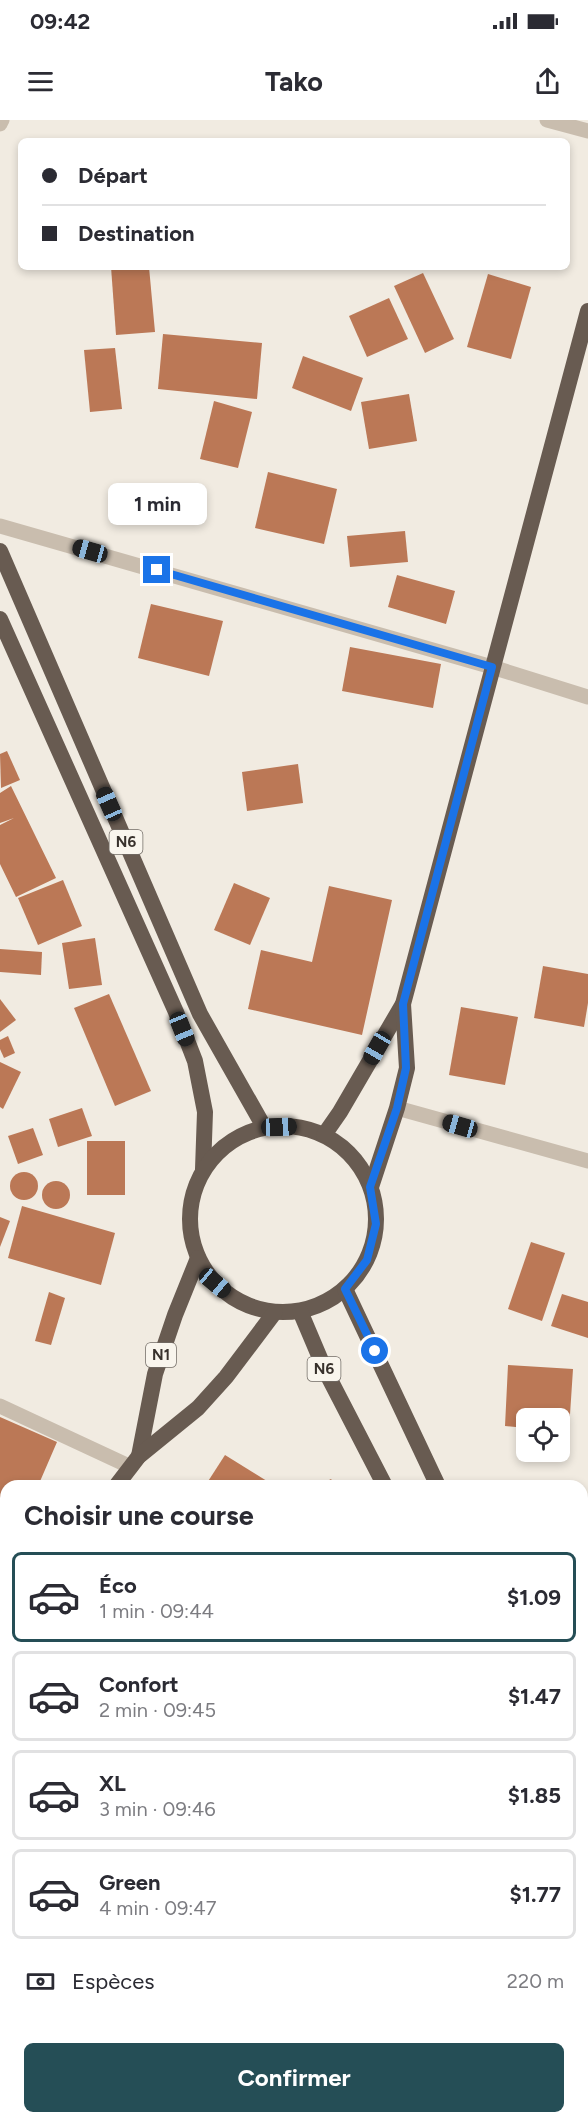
<!DOCTYPE html>
<html lang="fr">
<meta charset="utf-8">
<style>
:root{--surface:#fff;--page:#f7f7f7;--text:#2b2b33;--muted:#7c7c81;--line:#e1e1e2;--accent:#254e56}
body{margin:0;font-family:Figtree,sans-serif;background:var(--page);color:var(--text);height:100vh;display:flex;flex-direction:column;font-size:22px;white-space:nowrap}
*{box-sizing:border-box;margin:0}
p{font-size:20px;color:var(--muted)}
.icon{flex:none;width:33px;height:33px;fill:none;stroke:currentColor;stroke-width:2;stroke-linecap:round;stroke-linejoin:round}
.map{position:relative;flex:1;overflow:hidden}
.details{position:absolute;left:0px;top:1360px;width:588px;height:644px;display:flex;flex-direction:column;background:var(--surface);border-radius:18px 18px 0 0;box-shadow:0 3px 9px #0003}
.details>*{flex:none}
.hud{position:absolute;left:18px;top:18px;width:552px;height:132px;border-radius:9px;box-shadow:0 3px 9px #0003;display:grid;align-content:center;height:132px;padding:0 24px;background:var(--surface)}
.tools{position:absolute;left:516px;top:1288px;display:grid;gap:12px}
.tools a{display:grid;place-items:center;width:54px;height:54px;border-radius:9px;background:var(--surface);box-shadow:0 3px 9px #0003;font-size:30px}
.end{position:absolute;width:27px;height:27px;margin:-14px;border:8px solid #1a73e8;background:#fff;box-shadow:0 0 0 3px #fff}
.from{border-radius:50%}
.bubble{position:absolute;height:42px;border-radius:9px;background:var(--surface);box-shadow:0 3px 9px #0003;font-size:20px;font-weight:700;line-height:42px;text-align:center}
.car{position:absolute;width:18px;height:36px;margin:-18px -9px;border-radius:8px;box-shadow:0 0 4px 2px #0007;background:linear-gradient(#222 24%,#8ab4d8 0 40%,#222 0 76%,#8ab4d8 0 86%,#222 0)}
.hud b{display:flex;align-items:center;gap:21px;height:57px;font-size:22px}
.hud b+b{border-top:2px solid var(--line)}
.hud i{width:15px;height:15px;background:var(--text)}
ul{padding:0;list-style:none}
li{display:flex;align-items:center;gap:18px;height:90px;margin:0 12px 9px;padding:0 12px;border:3px solid var(--line);border-radius:9px}
li div{flex:1}
li b{display:block;font-size:22px}
li em{font-style:normal;font-weight:700}
li.on{border-color:var(--accent)}
li>.icon{width:54px;height:54px;stroke-width:1.5}
h2{padding:0 24px;font-size:27px;line-height:72px}
.pay{display:flex;align-items:center;gap:15px;height:66px;padding:0 24px;font-size:22px}
.pay p{margin-inline-start:auto}
.button{display:flex;gap:12px;margin-top:auto;padding:12px 24px}
.button a{flex:1;height:69px;border-radius:9px;background:var(--accent);color:#fff;font-size:24px;font-weight:700;line-height:69px;text-align:center}
.status{display:flex;justify-content:space-between;align-items:center;height:42px;padding:0 30px;background:var(--surface);direction:ltr}
.status svg{height:16px;fill:currentColor}
header{display:flex;justify-content:space-between;align-items:center;height:78px;padding:0 24px;background:var(--surface);font-size:27px;font-weight:700}
.map>svg:first-child{display:block}
</style>
<div class="status"><b>09:42</b><svg viewBox="0 0 49 12"><path d="M0 12V9h3v3zM5 12V6h3v6zM10 12V3h3v9zM15 12V0h3v12zM26 1h20v11H26zM47 4h2v5h-2z"/></svg></div>
<header><svg class="icon" aria-label="menu" viewBox="0 0 24 24"><path d="M4 6h16M4 12h16M4 18h16"/></svg>Tako<svg class="icon" aria-label="share" viewBox="0 0 24 24"><path d="M12 15V3M7 8l5-5 5 5M5 13v7h14v-7"/></svg></header>
<div class="map">
<svg width="588" height="2003" viewBox="0 0 588 2003">
<rect width="100%" height="100%" fill="#f1ebe1"/>
<!-- building -->
<g fill="#bb7856">
<path d="M111 147H149L155 212 116 215Z"/>
<path d="M423 153 454 219 425 233 394 166Z"/>
<path d="M488 154 531 167 511 239 467 227Z"/>
<path d="M389 178 408 219 367 237 349 196Z"/>
<path d="M163 214 262 223 257 279 158 269Z"/>
<path d="M115 228 122 289 90 292 84 230Z"/>
<path d="M303 236 363 258 351 291 292 268Z"/>
<path d="M409 274 417 321 369 329 361 282Z"/>
<path d="M214 281 252 292 238 348 200 339Z"/>
<path d="M268 352 337 369 324 424 255 408Z"/>
<path d="M405 411 408 442 350 447 347 416Z"/>
<path d="M397 455 455 471 446 504 388 487Z"/>
<path d="M151 484 223 501 209 556 138 538Z"/>
<path d="M350 527 441 544 433 588 342 571Z"/>
<path d="M7 631 20 660 1 668 0 634Z"/>
<path d="M298 644 303 683 247 691 242 652Z"/>
<path d="M11 666 56 758 16 777 0 744V705L14 698 0 703V673Z"/>
<path d="M63 760 82 806 38 825 18 778Z"/>
<path d="M234 763 270 778 250 825 214 810Z"/>
<path d="M329 766 392 780 362 915 248 889 261 830 312 842Z"/>
<path d="M95 818 102 865 69 869 62 823Z"/>
<path d="M0 829 42 832 41 855 0 852Z"/>
<path d="M543 846 588 854V883L584 907 534 898Z"/>
<path d="M109 874 151 971 115 986 74 888Z"/>
<path d="M0 879 16 900 0 912Z"/>
<path d="M461 887 518 897 505 965 449 955Z"/>
<path d="M8 916 15 933 4 938 0 929V920Z"/>
<path d="M0 942 21 952 3 989 0 987Z"/>
<path d="M82 988 92 1016 58 1027 49 999Z"/>
<path d="M33 1008 43 1035 18 1044 8 1016Z"/>
<rect x="87" y="1021" width="38" height="54"/>
<circle cx="24" cy="1066" r="14"/>
<circle cx="56" cy="1075" r="14"/>
<path d="M22 1086 115 1113 101 1165 8 1138Z"/>
<path d="M0 1097 10 1101 0 1127Z"/>
<path d="M531 1122 565 1133 542 1201 508 1189Z"/>
<path d="M49 1172 65 1178 51 1225 35 1221Z"/>
<path d="M562 1174 588 1182V1218L551 1206Z"/>
<path d="M508 1245 573 1249 569 1310H560V1299H526V1308L505 1306Z"/>
<path d="M0 1297 57 1322 38 1366H6V1421L0 1418Z"/>
<path d="M225 1335 275 1366H205Z"/>
<path d="M331 1359 336 1366H318Z"/>
<path d="M149 1998H231L229 2003H148Z"/>
<path d="M485 1998H520L523 2003H484Z"/>
</g>
<g fill="none" stroke-linecap="round" stroke-linejoin="round">
<!-- service -->
<g stroke="#c9bdae" stroke-width="15">
<path d="M0 1891 6 1906"/>
<path d="M41 1998 43 2003"/>
</g>
<!-- minor -->
<g stroke="#c9bdae" stroke-width="15">
<path d="M547 0 588 11"/>
<path d="M0 4 2 0"/>
<path d="M0 406 492 547 588 577"/>
<path d="M397 988 588 1041"/>
<path d="M0 1286 131 1347"/>
<path d="M582 1459 588 1438"/>
<path d="M0 1579 6 1559"/>
<path d="M0 1777 6 1779"/>
<path d="M419 2003 421 1998"/>
</g>
<!-- trunk -->
<g stroke="#685b51" stroke-width="16">
<path d="M0 431 200 894 264 1007"/>
<path d="M0 499 176 892 195 941 205 992 203 1049"/>
<circle cx="283" cy="1099" r="93"/>
<path d="M324 1015 340 992 403 884 588 191"/>
<path d="M371 1067 397 988 407 948 403 884"/>
<path d="M345 1169 438 1366"/>
<path d="M300 1191 325 1250 385 1366"/>
<path d="M139 1336 155 1254 175 1195 198 1138"/>
<path d="M116 1366 139 1336 198 1288 226 1257 275 1192"/>
<path d="M0 1489 6 1484"/>
<path d="M582 1668 588 1680"/>
<path d="M582 1774 588 1787"/>
</g>
</g>
<g fill="none" stroke-linecap="round" stroke-linejoin="round">
<!-- route -->
<path stroke="#1a73e8" stroke-width="8" d="M157 450 492 547 403 884 406 948 397 988 370 1067 376 1104 367 1140 345 1169 375 1231"/>
</g>
<g text-anchor="middle" dominant-baseline="central" stroke-width="6" stroke-linejoin="round" paint-order="stroke">
<!-- shield labels -->
<g fill="#f9f5ed" stroke="#726c66" stroke-width="1.5">
<rect x="109.5" y="710" width="33" height="24" rx="4.5"/>
<rect x="146" y="1223" width="30" height="24" rx="4.5"/>
<rect x="307.5" y="1237" width="33" height="24" rx="4.5"/>
</g>
<g font-size="15" font-weight="bold" fill="#38312c">
<text x="126" y="722">N6</text>
<text x="161" y="1235">N1</text>
<text x="324" y="1249">N6</text>
</g>
</g>
</svg>
<div class="tools">
<a><svg class="icon" aria-label="locate" viewBox="0 0 24 24"><circle cx="12" cy="12" r="6"/><path d="M12 2v4M12 18v4M2 12h4M18 12h4"/></svg></a>
</div>
<i class="end from" style="left:375px;top:1231px"></i>
<i class="end" style="left:157px;top:450px"></i>
<div class="bubble" style="left:108px;top:363px;width:99px">1 min</div>
<i class="car" style="left:90px;top:431px;rotate:286deg"></i>
<i class="car" style="left:109px;top:684px;rotate:336deg"></i>
<i class="car" style="left:182px;top:909px;rotate:158deg"></i>
<i class="car" style="left:377px;top:928px;rotate:210deg"></i>
<i class="car" style="left:460px;top:1006px;rotate:286deg"></i>
<i class="car" style="left:279px;top:1007px;rotate:88deg"></i>
<i class="car" style="left:215px;top:1163px;rotate:130deg"></i>
<div class="hud">
<b><i class="from"></i>Départ</b>
<b><i></i>Destination</b>
</div>
<section class="details">
<h2>Choisir une course</h2>
<ul>
<li class="on"><svg class="icon" aria-label="car" viewBox="0 0 24 24"><path d="M5 17H2v-5l4-1 3-4h7l3 4 3 1v5h-3M9 17h6M6 11h13"/><circle cx="7" cy="17" r="2"/><circle cx="17" cy="17" r="2"/></svg><div><b>Éco</b><p>1 min · 09:44</p></div><em>$1.09</em></li>
<li><svg class="icon" aria-label="car" viewBox="0 0 24 24"><path d="M5 17H2v-5l4-1 3-4h7l3 4 3 1v5h-3M9 17h6M6 11h13"/><circle cx="7" cy="17" r="2"/><circle cx="17" cy="17" r="2"/></svg><div><b>Confort</b><p>2 min · 09:45</p></div><em>$1.47</em></li>
<li><svg class="icon" aria-label="car" viewBox="0 0 24 24"><path d="M5 17H2v-5l4-1 3-4h7l3 4 3 1v5h-3M9 17h6M6 11h13"/><circle cx="7" cy="17" r="2"/><circle cx="17" cy="17" r="2"/></svg><div><b>XL</b><p>3 min · 09:46</p></div><em>$1.85</em></li>
<li><svg class="icon" aria-label="car" viewBox="0 0 24 24"><path d="M5 17H2v-5l4-1 3-4h7l3 4 3 1v5h-3M9 17h6M6 11h13"/><circle cx="7" cy="17" r="2"/><circle cx="17" cy="17" r="2"/></svg><div><b>Green</b><p>4 min · 09:47</p></div><em>$1.77</em></li>
</ul>
<div class="pay"><svg class="icon" aria-label="cash" viewBox="0 0 24 24"><path d="M3 7h18v10H3z"/><circle cx="12" cy="12" r="2"/></svg>Espèces<p>220 m</p></div>
<div class="button"><a>Confirmer</a></div>
</section>
</div>
